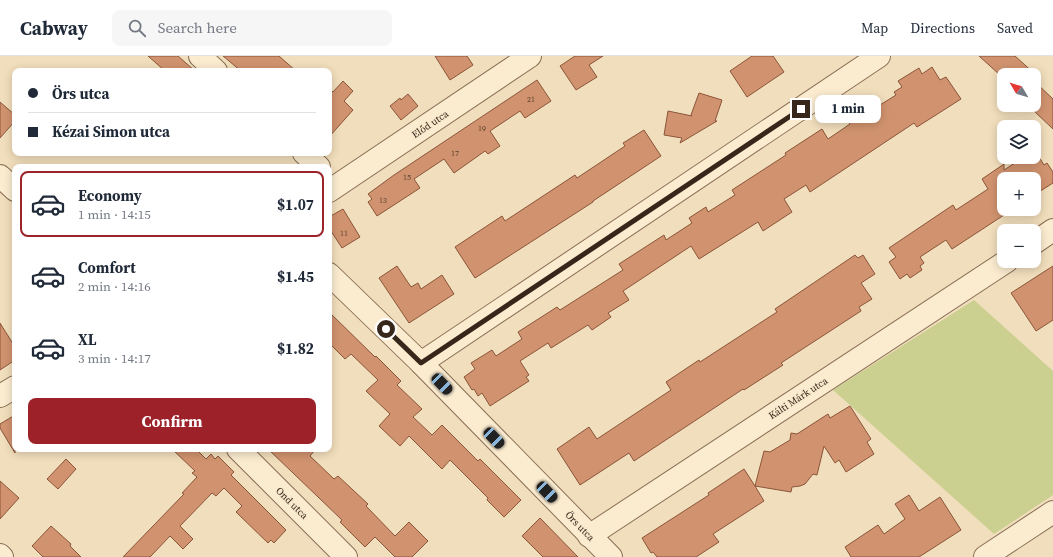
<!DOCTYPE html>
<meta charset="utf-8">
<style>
:root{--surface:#fff;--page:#f6f6f7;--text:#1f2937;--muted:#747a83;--line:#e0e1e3;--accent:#9c2129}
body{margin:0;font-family:"Source Serif 4",serif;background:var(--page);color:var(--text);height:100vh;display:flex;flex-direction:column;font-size:15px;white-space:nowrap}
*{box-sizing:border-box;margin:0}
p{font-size:13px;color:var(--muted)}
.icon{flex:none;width:22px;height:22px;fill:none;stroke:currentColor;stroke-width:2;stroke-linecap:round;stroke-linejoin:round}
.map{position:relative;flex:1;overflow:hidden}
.drawer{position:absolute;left:12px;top:108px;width:320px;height:288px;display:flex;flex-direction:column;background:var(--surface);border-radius:8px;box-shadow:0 2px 10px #0003}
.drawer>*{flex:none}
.guide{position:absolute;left:12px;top:12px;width:320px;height:88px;border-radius:8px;box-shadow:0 2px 10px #0003;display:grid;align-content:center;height:88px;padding:0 16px;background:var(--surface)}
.needle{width:26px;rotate:308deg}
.buttons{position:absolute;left:997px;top:12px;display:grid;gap:8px}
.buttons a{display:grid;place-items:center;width:44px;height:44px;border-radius:8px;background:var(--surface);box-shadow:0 2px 10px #0003;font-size:20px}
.end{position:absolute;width:18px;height:18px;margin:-9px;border:5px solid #37271b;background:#fff;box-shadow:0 0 0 2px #fff}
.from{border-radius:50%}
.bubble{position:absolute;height:28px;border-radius:8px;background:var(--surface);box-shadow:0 2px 10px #0003;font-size:13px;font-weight:700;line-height:28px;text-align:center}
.car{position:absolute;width:12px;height:24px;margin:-12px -6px;border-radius:5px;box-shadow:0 0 3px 1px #0007;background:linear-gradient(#222 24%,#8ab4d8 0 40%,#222 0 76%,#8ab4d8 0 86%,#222 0)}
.guide b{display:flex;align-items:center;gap:14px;height:38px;font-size:15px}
.guide b+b{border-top:1px solid var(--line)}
.guide i{width:10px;height:10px;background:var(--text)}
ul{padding:7px 0 0;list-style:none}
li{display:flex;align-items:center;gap:12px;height:66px;margin:0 8px 6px;padding:0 8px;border:2px solid transparent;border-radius:8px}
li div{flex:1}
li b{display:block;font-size:15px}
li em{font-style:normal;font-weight:700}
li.on{border-color:var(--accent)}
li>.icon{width:36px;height:36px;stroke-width:1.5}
.cta{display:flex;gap:8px;margin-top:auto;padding:8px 16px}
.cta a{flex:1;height:46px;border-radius:8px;background:var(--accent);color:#fff;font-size:16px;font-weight:700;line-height:46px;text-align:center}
header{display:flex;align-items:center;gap:24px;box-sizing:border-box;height:56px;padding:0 20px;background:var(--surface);border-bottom:1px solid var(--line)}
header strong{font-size:19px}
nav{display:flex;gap:22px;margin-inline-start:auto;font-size:14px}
.search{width:280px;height:36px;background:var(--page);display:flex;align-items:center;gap:10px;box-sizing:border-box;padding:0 14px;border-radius:8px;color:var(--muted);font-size:15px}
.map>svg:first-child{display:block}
</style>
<header>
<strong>Cabway</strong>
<div class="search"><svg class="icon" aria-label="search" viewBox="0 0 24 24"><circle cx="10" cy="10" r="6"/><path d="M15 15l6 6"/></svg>Search here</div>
<nav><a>Map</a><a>Directions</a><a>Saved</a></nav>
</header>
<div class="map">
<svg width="1053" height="501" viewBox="0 0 1053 501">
<rect width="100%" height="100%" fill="#f1debc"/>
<!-- green -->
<path fill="#cbcf90" d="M974 244 1053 315V439L994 478 833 334Z"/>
<!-- building -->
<g fill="#d1936f" stroke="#8a5539">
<path d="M148 0H178L195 15H165Z"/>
<path d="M223 0H279L296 15H241Z"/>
<path d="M435 0H467L473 9 450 24Z"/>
<path d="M575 0H603L589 9 597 21 576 34 560 10Z"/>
<path d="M752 0H773L784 16 747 41 730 15Z"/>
<path d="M979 0H1015L1036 19H1000Z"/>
<path d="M932 11 940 24 946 21 961 43 917 71 914 67 810 136 806 129 784 143 792 156 763 175 758 166 699 203 691 190 623 235 629 244 608 257 611 261 592 274 588 269 551 292 548 287 520 305 529 319 526 321 529 325 490 350 482 337 478 340 474 333 472 334 464 321 475 313 471 307 492 294 496 300 522 283 518 276 557 251 560 254 623 214 619 208 664 179 666 184 692 167 689 162 706 151 708 156 735 139 732 134 786 99 785 97 822 73 828 83 850 68 845 60 866 46 872 54 896 39 894 36 902 31 898 25 919 12 922 18Z"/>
<path d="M537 24 551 45 525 62 520 55 490 75 500 90 488 98 485 95 454 117 444 103 414 123 420 132 377 160 368 146 372 143 368 138 394 119Z"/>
<path d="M343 25 353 35 344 45 353 54 329 81V33L333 36Z"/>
<path d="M1034 25 1053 43V73L1034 55Z"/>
<path d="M699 37 722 44 715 65H717L680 87 682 82 664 79 668 55 692 60 691 59Z"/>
<path d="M408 38 418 50 401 64 390 50 400 42 401 44Z"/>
<path d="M0 46 15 59V65L0 82Z"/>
<path d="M644 74 661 100 593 145V146L475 222 455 191 502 160 505 165 575 119 577 122 625 90 623 87Z"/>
<path d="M1024 101H1039L1044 109 1047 107 1053 116V127L1034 139V123H1004V159L952 193 946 184 920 201 924 207 920 210 922 214 910 222 907 218 900 223 889 206 896 201 889 192 953 149 956 154 988 133 982 123 1004 108V114Z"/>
<path d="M343 153 360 181 342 192 329 172V161Z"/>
<path d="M855 199 858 202 863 199 875 218 861 227 872 243 859 251 861 255 781 307 783 309 744 334 743 333 634 405 629 397 580 429 557 393 589 371 597 383 671 334 666 326 699 304 700 306 777 256 775 253Z"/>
<path d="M397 210 411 231 418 227 421 233 442 219 454 238 409 267 379 222Z"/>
<path d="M1053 210V264L1036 275 1011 237Z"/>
<path d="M329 256 375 301 376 300 401 325 397 329 422 353 413 361 432 379 442 369 478 405 480 403 521 444 504 461 487 444 488 442 450 404 442 413 409 380 400 390 379 370 390 358 366 335 378 324 351 298 345 303 329 287Z"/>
<path d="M0 267 15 291V304L0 314Z"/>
<path d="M850 350 871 383 867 386 874 398 846 416 839 404 835 407 824 390 817 419 813 418 805 428 800 430 792 431 791 436 755 430 764 445 713 478 719 486 696 501H657L653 496 651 497 642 482 709 439 708 437 744 413 755 430 764 395 770 396 790 384 791 377 797 378 828 358 830 362Z"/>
<path d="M15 359V397L0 372V368Z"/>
<path d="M172 393H196L206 403 211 398 215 403 218 400 234 416 231 419 286 474 274 487 271 484 268 487 236 456 242 450 224 432 216 440 212 437 180 470 193 483 183 493 170 480 150 501H123L184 438 182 437 197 421 192 417 195 415Z"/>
<path d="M268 393H316L310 400 334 423 338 420 368 448 366 450 395 480 409 466 428 485 412 501H395L375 481 365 491 340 466 342 464Z"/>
<path d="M66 403 76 413 58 433 47 423Z"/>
<path d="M0 425 19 442 0 463Z"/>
<path d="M909 439 919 455 940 441 961 474 919 501H851L845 491 878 469 884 478 905 463 895 448Z"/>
<path d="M540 462 578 501H543L522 480Z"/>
<path d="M51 470 71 488 70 490 81 501H43L32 490Z"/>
</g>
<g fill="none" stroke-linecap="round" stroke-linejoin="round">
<defs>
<g id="minor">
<path d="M200 0 216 15"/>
<path d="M304 97 319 111"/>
<path d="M0 120 15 134"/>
<path d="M329 135 530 0"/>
<path d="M1034 187 1053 174"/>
<path d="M329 218 421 307 611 501"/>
<path d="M421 307 879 0"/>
<path d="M0 340 15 331"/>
<path d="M238 393 346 501"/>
<path d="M589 480 1007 205"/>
<path d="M0 499 2 501"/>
<path d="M985 501 1053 456"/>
</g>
</defs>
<!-- minor casing -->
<use href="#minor" stroke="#896e55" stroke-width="24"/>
<!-- minor -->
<use href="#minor" stroke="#fbecd0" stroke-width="22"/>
</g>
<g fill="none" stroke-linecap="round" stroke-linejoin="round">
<!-- route -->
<path stroke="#37271b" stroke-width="5" d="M386 273 421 307 801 53"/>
</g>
<g text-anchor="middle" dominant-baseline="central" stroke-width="3" stroke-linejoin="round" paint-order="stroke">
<!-- number labels -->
<g font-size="8" fill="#5e4230">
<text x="531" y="43">21</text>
<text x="482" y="72">19</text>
<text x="455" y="97">17</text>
<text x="407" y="121">15</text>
<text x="383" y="144">13</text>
<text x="344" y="177">11</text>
</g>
<!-- street labels -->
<g font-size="10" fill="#37271b" stroke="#f7e9cc">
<text transform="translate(430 68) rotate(-34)">Előd utca</text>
<text transform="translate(798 342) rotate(-33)">Kálti Márk utca</text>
<text transform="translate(292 447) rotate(45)">Ond utca</text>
<text transform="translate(580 470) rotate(46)">Örs utca</text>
</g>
</g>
</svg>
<div class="buttons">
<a><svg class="needle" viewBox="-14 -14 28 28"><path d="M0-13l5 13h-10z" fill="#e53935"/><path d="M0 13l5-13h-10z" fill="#747a83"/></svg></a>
<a><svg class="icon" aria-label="layers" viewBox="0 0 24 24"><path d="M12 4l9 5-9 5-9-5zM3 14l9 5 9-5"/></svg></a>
<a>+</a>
<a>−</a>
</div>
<i class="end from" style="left:386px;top:273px"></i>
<i class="end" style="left:801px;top:53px"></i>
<div class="bubble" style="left:815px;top:39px;width:66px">1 min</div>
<i class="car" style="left:442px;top:328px;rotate:136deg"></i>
<i class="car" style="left:494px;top:382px;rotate:136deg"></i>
<i class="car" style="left:547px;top:436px;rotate:136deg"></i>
<div class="guide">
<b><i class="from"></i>Örs utca</b>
<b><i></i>Kézai Simon utca</b>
</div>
<section class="drawer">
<ul>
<li class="on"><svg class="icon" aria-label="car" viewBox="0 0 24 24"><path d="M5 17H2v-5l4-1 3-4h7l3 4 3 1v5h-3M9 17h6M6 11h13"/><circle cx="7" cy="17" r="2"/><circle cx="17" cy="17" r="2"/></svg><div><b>Economy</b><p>1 min · 14:15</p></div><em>$1.07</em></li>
<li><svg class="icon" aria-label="car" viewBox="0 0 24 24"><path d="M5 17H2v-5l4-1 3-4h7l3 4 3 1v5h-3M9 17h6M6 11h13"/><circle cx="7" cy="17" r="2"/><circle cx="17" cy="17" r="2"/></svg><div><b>Comfort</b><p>2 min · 14:16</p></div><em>$1.45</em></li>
<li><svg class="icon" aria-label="car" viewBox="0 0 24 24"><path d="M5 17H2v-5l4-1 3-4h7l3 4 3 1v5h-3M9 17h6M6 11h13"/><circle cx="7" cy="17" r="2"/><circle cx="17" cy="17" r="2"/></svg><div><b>XL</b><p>3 min · 14:17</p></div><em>$1.82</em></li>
</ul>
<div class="cta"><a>Confirm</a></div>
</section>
</div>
